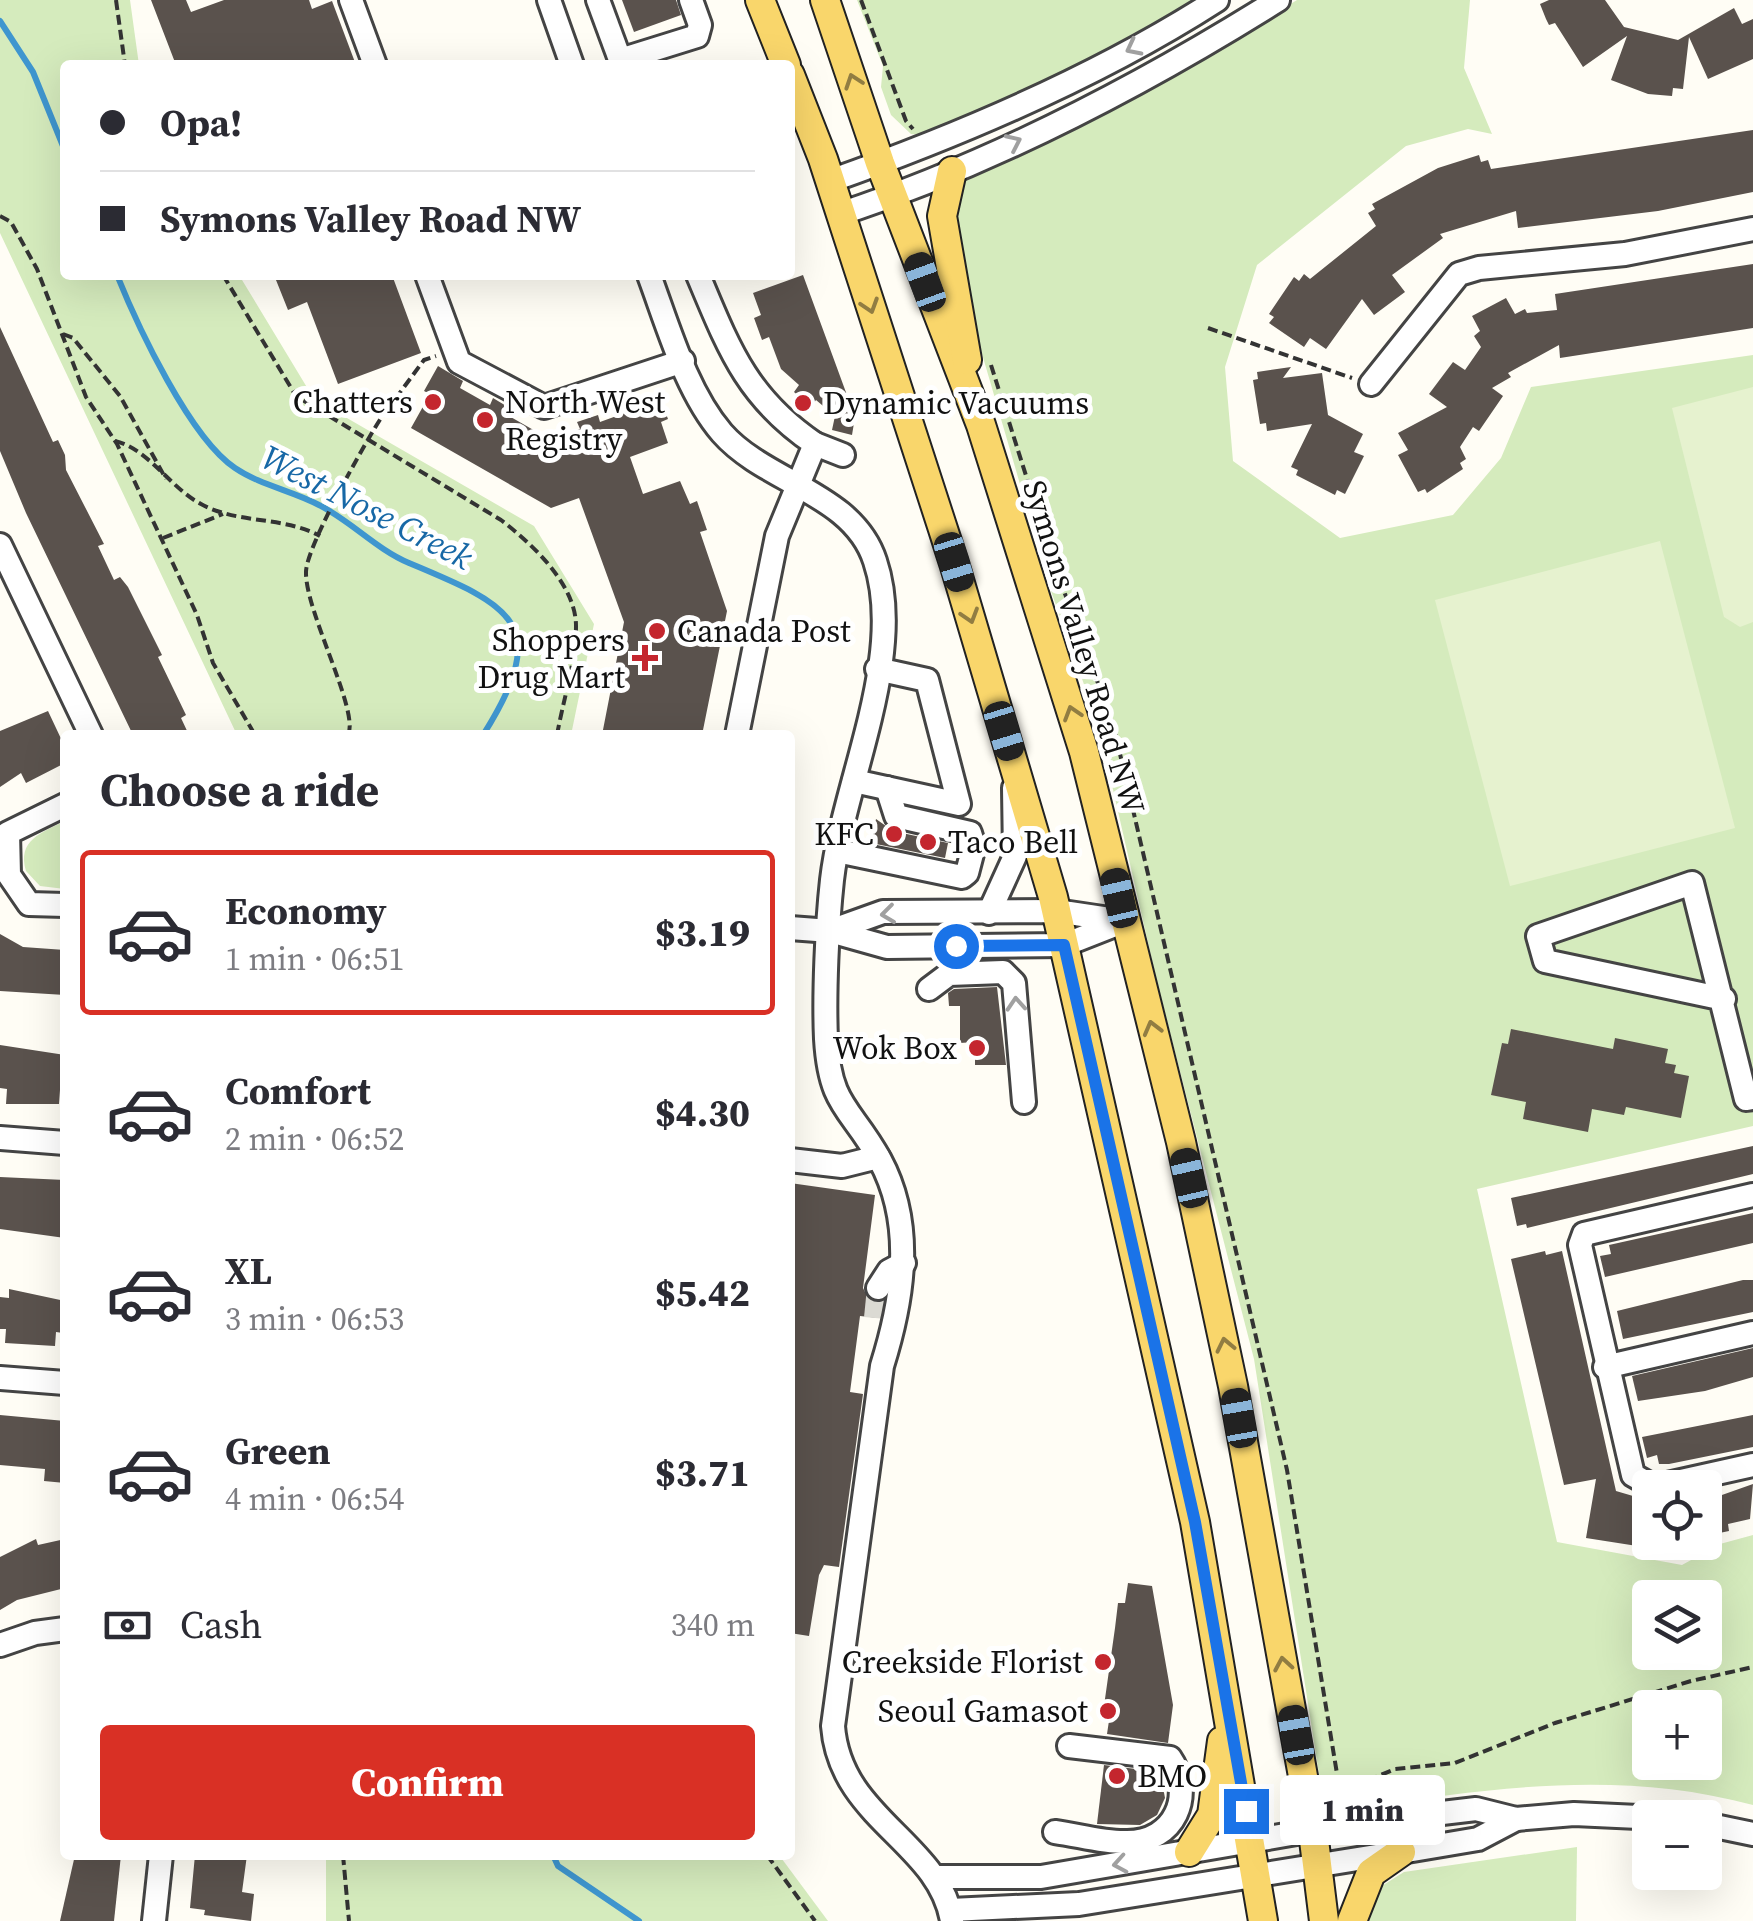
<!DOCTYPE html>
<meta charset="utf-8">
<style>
:root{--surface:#fff;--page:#f2f2f3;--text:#2b2b33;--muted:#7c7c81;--line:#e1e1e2;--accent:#d93025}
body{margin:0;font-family:"Source Serif 4",serif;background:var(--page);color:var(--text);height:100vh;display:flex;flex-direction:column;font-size:38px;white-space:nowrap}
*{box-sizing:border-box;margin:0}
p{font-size:32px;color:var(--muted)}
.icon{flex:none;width:55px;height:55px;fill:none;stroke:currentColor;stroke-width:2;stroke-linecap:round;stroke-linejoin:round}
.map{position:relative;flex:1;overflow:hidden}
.details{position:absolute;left:60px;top:730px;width:735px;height:1130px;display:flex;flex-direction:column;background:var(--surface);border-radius:10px;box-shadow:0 10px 40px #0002}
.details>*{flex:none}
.banner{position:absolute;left:60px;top:60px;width:735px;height:220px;border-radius:10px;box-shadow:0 10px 40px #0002;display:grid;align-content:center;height:220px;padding:0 40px;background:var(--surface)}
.tools{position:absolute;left:1632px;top:1470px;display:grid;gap:20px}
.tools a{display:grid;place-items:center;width:90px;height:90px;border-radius:10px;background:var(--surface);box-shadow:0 10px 40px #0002;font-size:50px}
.end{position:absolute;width:45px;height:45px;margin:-22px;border:12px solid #1a73e8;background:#fff;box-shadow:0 0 0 5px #fff}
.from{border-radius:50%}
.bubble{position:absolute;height:70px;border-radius:10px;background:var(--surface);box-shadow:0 10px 40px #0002;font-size:32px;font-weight:800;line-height:70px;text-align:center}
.car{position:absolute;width:30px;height:60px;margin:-30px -15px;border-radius:12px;box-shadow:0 0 8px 2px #0007;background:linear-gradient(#222 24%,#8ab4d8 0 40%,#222 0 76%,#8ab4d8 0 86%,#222 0)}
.banner b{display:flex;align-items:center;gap:35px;height:95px;font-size:38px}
.banner b+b{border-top:2px solid var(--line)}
.banner i{width:25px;height:25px;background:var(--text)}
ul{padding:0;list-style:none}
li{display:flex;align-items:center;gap:30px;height:165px;margin:0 20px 15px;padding:0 20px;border:5px solid transparent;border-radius:10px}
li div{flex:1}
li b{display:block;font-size:38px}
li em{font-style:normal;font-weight:800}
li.selected{border-color:var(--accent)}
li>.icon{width:90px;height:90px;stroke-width:1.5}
h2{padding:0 40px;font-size:45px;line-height:120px}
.pay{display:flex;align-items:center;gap:25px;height:110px;padding:0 40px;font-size:38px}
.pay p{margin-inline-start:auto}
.cta{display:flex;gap:20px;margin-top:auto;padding:20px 40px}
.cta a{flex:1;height:115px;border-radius:10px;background:var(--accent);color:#fff;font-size:40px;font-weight:800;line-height:115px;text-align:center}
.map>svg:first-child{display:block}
</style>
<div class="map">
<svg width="1753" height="1921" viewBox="0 0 1753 1921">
<rect width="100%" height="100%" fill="#fffdf5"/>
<!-- green -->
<g fill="#d5ebbd" fill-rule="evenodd">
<path d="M0 0H130L139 65H65V275H239L314 399 534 526 594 624 571 735H237L0 233Z"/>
<path d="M857 0H1194L1120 47 933 136 911 134 891 115 881 87 883 66Z"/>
<path d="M1297 0H1470L1464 68 1492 134 1468 129 1406 146 1257 265 1225 367 1233 461 1340 538 1453 515 1501 458 1531 387 1753 355V1126L1477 1189 1557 1542 1682 1565 1720 1544 1753 1535V1805C1623 1770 1499 1787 1369 1806L1349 1804 1325 1792 1320 1780 1254 1359 1157 982 1098 724 1052 594 966 299 954 227 956 197 964 182 977 172 1236 38ZM1650 1598H1705V1652H1650ZM1650 1708H1705V1762H1650Z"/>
<path d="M65 821V889L40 886 26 871C17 840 41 833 65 821Z"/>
<path d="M1577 1847 1576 1921H1365L1377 1889 1404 1872Z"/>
<path d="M326 1855H779L828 1921H326Z"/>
</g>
<!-- pitch -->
<g fill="#e6f2cf">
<path d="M1753 387V622L1740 627 1724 617 1672 408Z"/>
<path d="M1660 541 1735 828 1510 886 1435 600Z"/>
</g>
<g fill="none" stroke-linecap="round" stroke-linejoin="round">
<!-- stream -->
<g stroke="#3f96cf" stroke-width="6">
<path d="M0 21 33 72 65 151"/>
<path d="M117 275C138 327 190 438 235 468 260 485 293 491 319 505 351 521 376 549 409 563 510 605 554 623 483 735"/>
<path d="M553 1855 558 1866 639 1921"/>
</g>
</g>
<!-- building -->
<g fill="#5a524d">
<path d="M151 0H186L191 12 224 0H309L312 9 332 1 356 65H176Z"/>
<path d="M622 0H676L681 15 634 32Z"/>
<path d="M1549 0H1605L1624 27 1678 40 1734 8 1742 24 1753 19V59L1708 79 1689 37 1683 89 1673 88 1672 96 1648 94 1611 80 1627 36 1583 67 1555 23 1549 25 1546 19 1540 4Z"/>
<path d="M1753 130V192L1658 211 1518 228 1516 211 1440 234 1443 238 1392 275 1405 292 1374 315 1362 299 1326 349 1310 338 1304 347 1269 323 1274 317 1269 314 1294 277 1299 281 1304 274 1310 279 1376 226 1368 213 1375 209 1372 204 1438 168 1479 155 1481 162 1488 160 1491 169Z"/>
<path d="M1753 264V328L1560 358 1559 345 1508 373 1511 377 1492 388 1503 396 1479 431 1473 427 1460 447 1466 459 1460 463 1463 469 1427 493 1425 489 1418 492 1398 455 1408 450 1398 433 1447 407 1429 394 1453 362 1465 370 1481 347 1474 336 1480 331 1472 316 1506 298 1515 314 1525 309 1527 313 1557 310 1555 294Z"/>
<path d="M274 275H392L421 353 338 384 307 302 288 310Z"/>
<path d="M803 275 855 417 852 435 832 430 835 416 816 400 811 407 794 392 799 385 781 369 769 337 762 340 754 318 761 315 753 293Z"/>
<path d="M0 327 53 442 58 440 65 455 66 470 104 544 98 546 114 580 120 577 128 587 162 655 158 657 186 715 181 718 189 735H133L26 513 0 451Z"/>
<path d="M438 366 463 381 460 388 490 405 493 398 513 410 509 416 551 440 580 429 577 422 598 415 600 422 633 410 631 403 658 393 668 419 661 422 668 443 630 457 643 494 680 481 690 504 697 501 707 530 700 532 727 611 702 735H602L624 622 579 498 551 508 411 428 430 394 424 391Z"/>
<path d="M1291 367 1283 378 1322 373 1328 415 1363 434 1354 452 1364 456 1345 494 1337 490 1335 495 1296 475 1298 470 1291 467 1312 424 1267 431 1266 423 1260 424 1253 380 1258 379 1257 372Z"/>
<path d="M48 711 64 745 60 747 65 763 26 783 21 773 0 787V731Z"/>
<path d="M876 819 893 831 948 843 945 858 871 843Z"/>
<path d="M0 934 23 947 65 950V995L0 991Z"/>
<path d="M997 987 1006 1065H975V1042L960 1043V1006H949L948 993 954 989Z"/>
<path d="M1511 1029 1613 1049 1615 1038 1668 1049 1665 1063 1676 1065 1674 1073 1689 1076 1681 1118 1626 1107 1624 1115 1592 1109 1588 1132 1523 1119 1526 1102 1491 1095 1502 1043 1508 1044Z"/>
<path d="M0 1045 65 1055V1091L60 1090 59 1104H6L7 1089 0 1088Z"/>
<path d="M1753 1146V1174L1527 1228 1526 1224 1517 1226 1511 1198Z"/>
<path d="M0 1177 65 1180V1238L0 1229Z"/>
<path d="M790 1183 875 1195 863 1288 869 1300 882 1302 879 1318 860 1316 850 1392 863 1394 839 1567 824 1565 819 1575 809 1636 790 1633Z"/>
<path d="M1753 1213V1243L1605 1277 1600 1256 1611 1254 1609 1245Z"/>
<path d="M1545 1251 1546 1255 1562 1251 1616 1491 1650 1501V1548L1586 1538 1596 1479 1564 1485 1511 1259Z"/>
<path d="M1743 1280H1753V1312L1623 1339 1617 1311Z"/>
<path d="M9 1289 65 1301 63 1333 56 1332 55 1346 5 1343 6 1329H0V1297L9 1298Z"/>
<path d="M1753 1348V1377L1705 1391 1638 1401 1632 1376Z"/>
<path d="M0 1415 65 1421V1483L44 1481 45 1469 0 1465Z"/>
<path d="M1753 1415V1447L1669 1464H1659L1657 1455 1647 1458 1642 1437Z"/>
<path d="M1753 1484 1750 1519 1728 1524 1729 1531 1705 1536V1501Z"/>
<path d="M36 1539 38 1545 65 1539V1588L17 1600 0 1610V1557Z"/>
<path d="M1128 1583 1152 1586 1173 1705 1168 1743 1107 1734 1110 1714 1103 1713 1115 1628 1118 1603H1125Z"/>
<path d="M1104 1765 1160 1772 1165 1798 1157 1815 1140 1825 1097 1824Z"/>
<path d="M75 1855H121L114 1921H60Z"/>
<path d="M195 1855H247L242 1892 254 1894 251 1921 204 1915 205 1910 190 1908Z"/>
</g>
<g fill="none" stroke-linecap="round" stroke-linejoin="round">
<!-- minor-tunnel -->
<path stroke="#dbdad3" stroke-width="22" stroke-dasharray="22 11" stroke-linecap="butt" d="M875 1318 878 1288"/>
<defs>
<g id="minor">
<path d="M351 0 375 65"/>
<path d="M549 0 572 65"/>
<path d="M598 0 622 65"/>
<path d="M620 60 697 36 700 25 691 0"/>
<path d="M830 181C963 134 1099 76 1217 0"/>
<path d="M840 214C993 163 1141 86 1278 0"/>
<path d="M427 275 459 362 544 407 683 361"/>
<path d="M649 275C668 326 686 391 722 433 766 483 853 493 875 561 907 656 843 783 832 880 827 926 824 994 826 1039 830 1108 851 1107 880 1160 915 1225 903 1299 882 1366L833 1726C840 1819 939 1842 952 1921"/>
<path d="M698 275C729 349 747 398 815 444L777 536 737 735"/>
<path d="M1371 384 1459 274 1479 268 1625 254 1753 229"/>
<path d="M815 444 843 455"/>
<path d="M0 545 91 735"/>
<path d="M854 781 959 804 927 680 877 669"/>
<path d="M65 805 8 833 9 875 29 904 65 905"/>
<path d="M837 851 962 877 967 873 974 846 970 833 896 816 887 788"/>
<path d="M989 913 1015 856 1014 788"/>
<path d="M790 928 830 931 887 947 1064 945 1125 921"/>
<path d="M830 931 883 912 1056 911 1123 921"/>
<path d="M929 989 949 974 1003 972 1014 983 1024 1102"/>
<path d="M1724 999 1545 961 1538 936 1692 883 1746 1099 1753 1098"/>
<path d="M0 1138 65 1143"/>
<path d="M790 1160 842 1166 878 1157"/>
<path d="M1753 1195 1584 1234 1580 1245 1633 1475 1654 1487 1753 1465"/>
<path d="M878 1288 889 1271 904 1263"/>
<path d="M1605 1367 1753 1333"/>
<path d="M0 1378 65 1383"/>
<path d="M0 1645 35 1633 65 1629"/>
<path d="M1705 1824 1753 1834"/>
<path d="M1055 1832C1078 1835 1104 1843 1127 1842 1175 1842 1195 1795 1170 1758L1069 1746"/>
<path d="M937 1877H1041L1349 1824 1476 1809 1516 1819 1574 1814 1660 1818"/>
<path d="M951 1910 1079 1904 1401 1852 1478 1839 1516 1819"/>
<path d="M154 1921 161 1855"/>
</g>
<g id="major">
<path d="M760 0 786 65"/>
<path d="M825 0 880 163 981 425 1084 752 1181 1142 1233 1386 1313 1832 1324 1921"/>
<path d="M790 75 823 159 954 563 1053 897 1195 1522 1263 1921"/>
<path d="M952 171 942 216 967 360"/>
<path d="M1189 1852 1212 1815 1222 1741"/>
<path d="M1352 1921 1371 1873 1401 1852"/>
</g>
</defs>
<!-- minor casing -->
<use href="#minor" stroke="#444" stroke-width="28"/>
<!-- major casing -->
<use href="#major" stroke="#222" stroke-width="32"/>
<!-- path -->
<g stroke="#333" stroke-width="4" stroke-dasharray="10 5" stroke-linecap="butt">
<path d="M116 0 125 65"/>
<path d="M861 0 906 121 913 129"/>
<path d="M0 216 11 222 37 269 86 397 117 444 197 615 213 663 255 735"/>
<path d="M223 275 296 396 501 520C531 543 576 584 576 626 576 661 563 701 557 735"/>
<path d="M1208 328 1352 378"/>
<path d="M63 334 73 338 120 396 166 479"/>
<path d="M991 365 1054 564 1113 724 1287 1470 1340 1792 1334 1804"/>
<path d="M115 441C149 449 170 488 201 504 237 524 283 516 320 536"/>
<path d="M163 538 223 514"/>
<path d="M348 735C360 712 305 611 306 572 306 547 365 443 381 418L379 403 393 402 424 360 436 356"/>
<path d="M1340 1792 1395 1769 1455 1763 1555 1723 1691 1681 1753 1667"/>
<path d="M343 1855 349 1921"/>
<path d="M767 1855 815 1921"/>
</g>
<!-- minor -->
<use href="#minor" stroke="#fff" stroke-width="22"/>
<!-- major -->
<use href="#major" stroke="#f9d66b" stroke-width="28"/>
</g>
<!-- one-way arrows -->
<defs><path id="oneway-chevron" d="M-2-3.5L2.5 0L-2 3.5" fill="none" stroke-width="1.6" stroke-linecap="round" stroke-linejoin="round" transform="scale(2.5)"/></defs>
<g stroke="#a0a0a0">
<use href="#oneway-chevron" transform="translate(1133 48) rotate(153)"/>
<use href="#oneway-chevron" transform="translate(1014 142) rotate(-25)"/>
<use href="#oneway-chevron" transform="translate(888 914) rotate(173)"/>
<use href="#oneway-chevron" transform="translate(1016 1004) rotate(-94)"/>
<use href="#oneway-chevron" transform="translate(1120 1864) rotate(170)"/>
</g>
<g stroke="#917d42">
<use href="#oneway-chevron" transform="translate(853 81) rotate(-109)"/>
<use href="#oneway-chevron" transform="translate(870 306) rotate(72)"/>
<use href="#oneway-chevron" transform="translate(970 616) rotate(73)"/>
<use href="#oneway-chevron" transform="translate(1072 713) rotate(-107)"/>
<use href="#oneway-chevron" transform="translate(1152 1028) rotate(-105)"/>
<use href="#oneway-chevron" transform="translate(1225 1345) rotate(-102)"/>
<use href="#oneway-chevron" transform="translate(1283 1664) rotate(-100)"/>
</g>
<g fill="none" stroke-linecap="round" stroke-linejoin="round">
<!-- route -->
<path stroke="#1a73e8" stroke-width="12" d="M956 946 1064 945 1195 1522 1246 1811"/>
</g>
<!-- markers -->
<g fill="#c4262e" stroke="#fff" stroke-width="4">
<circle cx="433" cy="402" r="10"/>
<circle cx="803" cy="403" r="10"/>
<circle cx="485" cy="420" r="10"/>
<circle cx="657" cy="631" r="10"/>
<path d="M640 643h10v10h10v10h-10v10h-10v-10h-10v-10h10z"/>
<circle cx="894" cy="834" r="10"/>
<circle cx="928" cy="842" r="10"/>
<circle cx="977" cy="1048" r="10"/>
<circle cx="1103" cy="1662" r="10"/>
<circle cx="1108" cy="1711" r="10"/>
<circle cx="1117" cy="1776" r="10"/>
</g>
<g text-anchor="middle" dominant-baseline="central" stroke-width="10" stroke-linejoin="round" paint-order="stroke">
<!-- poi labels -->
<g font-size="32" fill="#111" stroke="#fff" text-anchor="end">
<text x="413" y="402">Chatters</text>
<text x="505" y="402" text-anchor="start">North West<tspan x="505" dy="37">Registry</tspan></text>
<text x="823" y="403" text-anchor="start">Dynamic Vacuums</text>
<text x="677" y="631" text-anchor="start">Canada Post</text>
<text x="625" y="640">Shoppers<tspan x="625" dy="37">Drug Mart</tspan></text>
<text x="874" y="834">KFC</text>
<text x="948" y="842" text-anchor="start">Taco Bell</text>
<text x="957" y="1048">Wok Box</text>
<text x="1083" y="1662">Creekside Florist</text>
<text x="1088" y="1711">Seoul Gamasot</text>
<text x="1137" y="1776" text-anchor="start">BMO</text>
</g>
<!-- street labels -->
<g font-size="32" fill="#111" stroke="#fff">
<text transform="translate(1084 647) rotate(73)">Symons Valley Road NW</text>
</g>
<!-- water labels -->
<g font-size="35" font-style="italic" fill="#1768a6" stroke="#fff">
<text transform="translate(367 507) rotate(27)">West Nose Creek</text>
</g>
</g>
</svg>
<div class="tools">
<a><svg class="icon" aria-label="locate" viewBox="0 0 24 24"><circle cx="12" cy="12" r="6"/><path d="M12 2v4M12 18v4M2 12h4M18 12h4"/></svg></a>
<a><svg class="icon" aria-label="layers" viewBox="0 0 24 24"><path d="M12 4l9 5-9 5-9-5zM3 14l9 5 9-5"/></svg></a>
<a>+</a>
<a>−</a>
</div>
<i class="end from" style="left:956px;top:946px"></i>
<i class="end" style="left:1246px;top:1811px"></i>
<div class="bubble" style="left:1280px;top:1775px;width:165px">1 min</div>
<i class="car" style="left:925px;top:282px;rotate:340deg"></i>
<i class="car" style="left:954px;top:562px;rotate:163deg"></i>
<i class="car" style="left:1004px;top:731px;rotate:163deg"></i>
<i class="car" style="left:1119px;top:898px;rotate:347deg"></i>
<i class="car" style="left:1189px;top:1178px;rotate:347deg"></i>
<i class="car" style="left:1239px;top:1418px;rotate:350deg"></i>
<i class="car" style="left:1296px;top:1735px;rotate:350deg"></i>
<div class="banner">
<b><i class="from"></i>Opa!</b>
<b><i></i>Symons Valley Road NW</b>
</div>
<section class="details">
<h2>Choose a ride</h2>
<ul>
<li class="selected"><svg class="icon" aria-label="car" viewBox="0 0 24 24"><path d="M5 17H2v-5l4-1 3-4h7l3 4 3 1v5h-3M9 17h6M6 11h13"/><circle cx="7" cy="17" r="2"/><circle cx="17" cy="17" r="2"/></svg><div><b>Economy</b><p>1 min · 06:51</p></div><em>$3.19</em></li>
<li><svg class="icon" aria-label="car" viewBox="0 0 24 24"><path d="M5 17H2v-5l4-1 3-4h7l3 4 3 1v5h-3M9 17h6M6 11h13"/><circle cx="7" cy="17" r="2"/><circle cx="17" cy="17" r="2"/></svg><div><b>Comfort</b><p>2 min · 06:52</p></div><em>$4.30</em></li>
<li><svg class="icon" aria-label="car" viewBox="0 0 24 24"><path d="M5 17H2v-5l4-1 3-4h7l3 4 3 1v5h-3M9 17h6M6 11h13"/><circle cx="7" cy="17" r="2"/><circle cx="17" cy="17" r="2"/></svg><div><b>XL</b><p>3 min · 06:53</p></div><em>$5.42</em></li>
<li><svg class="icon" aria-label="car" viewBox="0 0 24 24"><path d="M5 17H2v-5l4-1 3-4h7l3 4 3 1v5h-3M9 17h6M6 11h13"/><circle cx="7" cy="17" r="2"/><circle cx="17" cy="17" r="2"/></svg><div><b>Green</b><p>4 min · 06:54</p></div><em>$3.71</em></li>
</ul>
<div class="pay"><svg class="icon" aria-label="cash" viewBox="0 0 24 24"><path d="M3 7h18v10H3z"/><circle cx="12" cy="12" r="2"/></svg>Cash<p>340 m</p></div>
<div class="cta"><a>Confirm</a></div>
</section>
</div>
